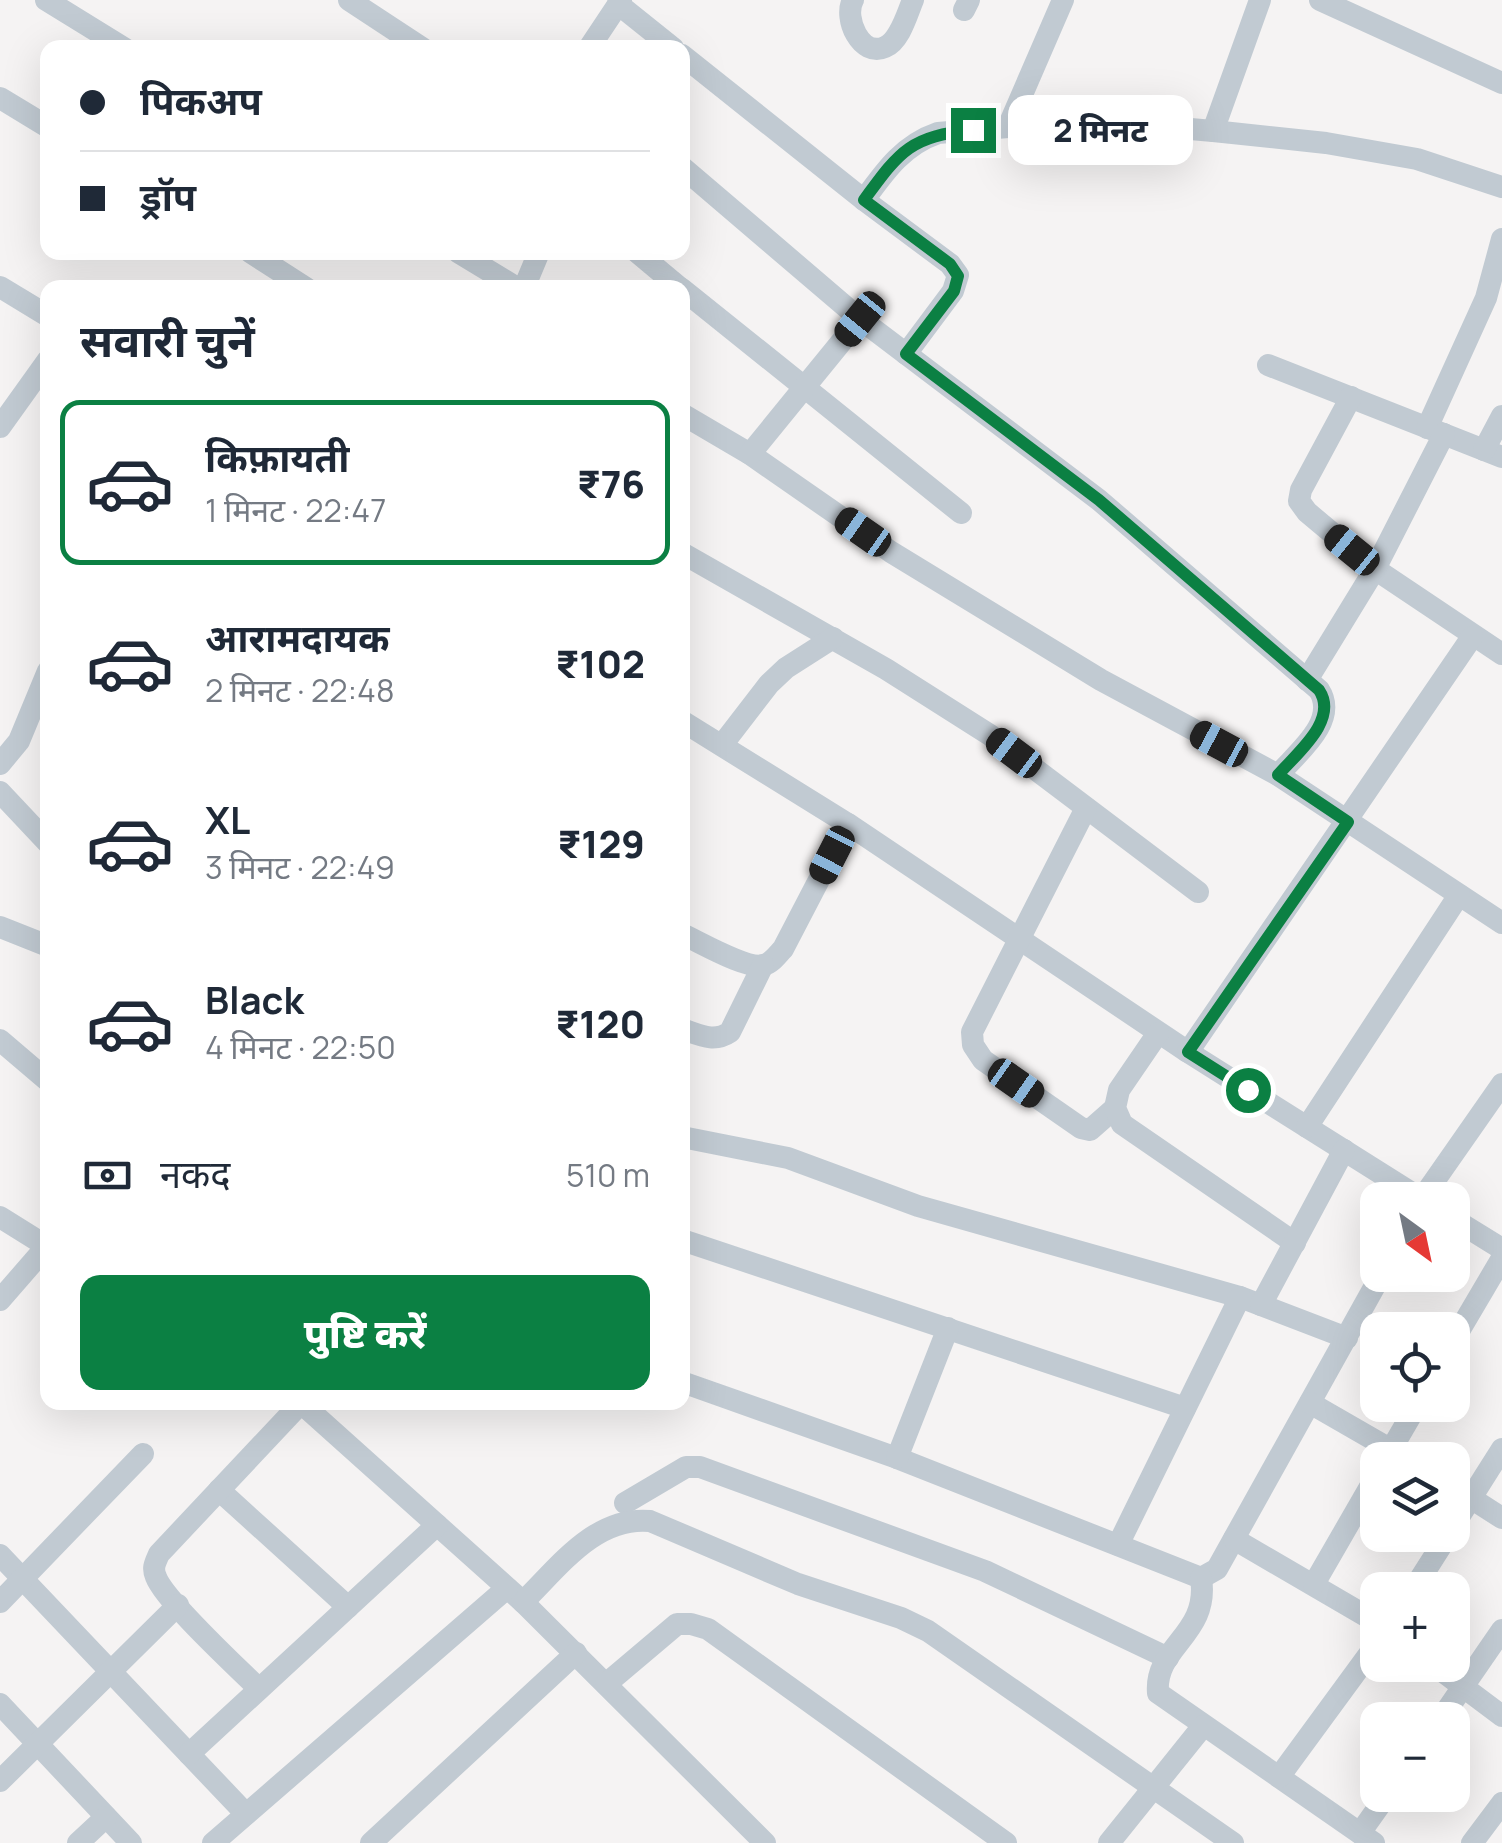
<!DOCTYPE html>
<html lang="hi">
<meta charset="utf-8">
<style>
:root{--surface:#fff;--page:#f2f2f3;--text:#1f2937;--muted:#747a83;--line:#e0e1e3;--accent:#0b8043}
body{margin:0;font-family:Manrope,"Noto Sans Devanagari",sans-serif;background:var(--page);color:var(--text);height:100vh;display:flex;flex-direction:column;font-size:38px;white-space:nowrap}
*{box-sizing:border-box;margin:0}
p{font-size:32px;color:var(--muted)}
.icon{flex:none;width:55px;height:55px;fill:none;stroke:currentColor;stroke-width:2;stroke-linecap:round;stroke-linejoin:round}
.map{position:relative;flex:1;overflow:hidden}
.details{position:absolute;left:40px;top:280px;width:650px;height:1130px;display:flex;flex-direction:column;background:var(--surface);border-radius:20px;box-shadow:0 10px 40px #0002}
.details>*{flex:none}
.guide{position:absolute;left:40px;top:40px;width:650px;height:220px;border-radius:20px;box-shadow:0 10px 40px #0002;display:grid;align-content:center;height:220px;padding:0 40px;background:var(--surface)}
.needle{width:65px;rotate:147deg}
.controls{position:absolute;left:1360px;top:1182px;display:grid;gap:20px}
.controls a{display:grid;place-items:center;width:110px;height:110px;border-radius:20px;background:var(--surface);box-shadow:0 10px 40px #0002;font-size:50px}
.end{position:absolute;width:45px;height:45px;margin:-22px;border:12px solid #0b8043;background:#fff;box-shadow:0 0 0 5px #fff}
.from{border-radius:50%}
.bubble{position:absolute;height:70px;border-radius:20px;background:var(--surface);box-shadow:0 10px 40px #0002;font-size:32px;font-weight:800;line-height:70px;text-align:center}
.car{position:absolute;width:30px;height:60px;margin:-30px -15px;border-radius:12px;box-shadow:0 0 8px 2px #0007;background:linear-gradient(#222 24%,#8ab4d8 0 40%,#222 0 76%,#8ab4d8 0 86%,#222 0)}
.guide b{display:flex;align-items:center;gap:35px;height:95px;font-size:38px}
.guide b+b{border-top:2px solid var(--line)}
.guide i{width:25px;height:25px;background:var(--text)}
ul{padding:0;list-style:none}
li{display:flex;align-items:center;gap:30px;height:165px;margin:0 20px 15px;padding:0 20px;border:5px solid transparent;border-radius:20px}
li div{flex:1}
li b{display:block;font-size:38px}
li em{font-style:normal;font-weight:800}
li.active{border-color:var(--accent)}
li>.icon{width:90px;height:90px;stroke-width:1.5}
h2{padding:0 40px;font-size:45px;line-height:120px}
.pay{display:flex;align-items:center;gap:25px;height:110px;padding:0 40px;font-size:38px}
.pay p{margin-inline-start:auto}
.action{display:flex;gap:20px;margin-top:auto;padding:20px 40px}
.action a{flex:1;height:115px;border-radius:20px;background:var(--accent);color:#fff;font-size:40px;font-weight:800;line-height:115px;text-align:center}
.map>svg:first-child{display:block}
</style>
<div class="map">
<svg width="1502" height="1843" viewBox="0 0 1502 1843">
<rect width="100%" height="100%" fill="#f5f3f3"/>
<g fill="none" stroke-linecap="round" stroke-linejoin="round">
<!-- street -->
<g stroke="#c1cad2" stroke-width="22">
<path d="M46 0 124 48"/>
<path d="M349 0 422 48"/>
<path d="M853 0C843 18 861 58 885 47 900 41 907 14 913 0"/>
<path d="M1320 0 1502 83"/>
<path d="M618 4 673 48"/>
<path d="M964 10 969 0"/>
<path d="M589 48 621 0"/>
<path d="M682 55 864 200 950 264 958 275 953 291 906 354"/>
<path d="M0 98 48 127"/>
<path d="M1008 127 1063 0"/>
<path d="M1213 131 1260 0"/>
<path d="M682 167 860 319 1099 500 1319 690C1339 721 1297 753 1278 775"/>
<path d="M864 200C885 171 903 145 938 133L1089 120 1213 131 1326 143 1417 159 1502 187"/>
<path d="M250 252 306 288"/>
<path d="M458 252 517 288"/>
<path d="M637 252 680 288"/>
<path d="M0 287 48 316"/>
<path d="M524 288 539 252"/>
<path d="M682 289 961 513"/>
<path d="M1268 365 1502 457"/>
<path d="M1351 397 1301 490 1299 501 1307 512 1375 569 1502 654"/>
<path d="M682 414 750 454 891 552 1101 680 1278 775 1502 923"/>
<path d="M0 427 48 360"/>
<path d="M1427 428 1486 298 1502 239"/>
<path d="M1484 450 1502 416"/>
<path d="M750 454 860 319"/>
<path d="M682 553 886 669 990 735 1198 892"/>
<path d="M1307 680 1375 569 1444 434"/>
<path d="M682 721 848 824 1188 1052 1423 1200"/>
<path d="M722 745 769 684 786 668 833 638"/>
<path d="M0 764 19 741 48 671"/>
<path d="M0 792 48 843"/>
<path d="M1086 808 972 1032 973 1045 983 1060 1081 1128 1090 1130 1115 1108"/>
<path d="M0 927 48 946"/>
<path d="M682 934C700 942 747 970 764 965 772 963 778 954 783 949L848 824"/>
<path d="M682 1029C700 1035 714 1043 730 1032L763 965"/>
<path d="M1158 1033 1119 1090 1115 1108 1122 1124 1295 1243"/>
<path d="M0 1040 48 1081"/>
<path d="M1188 1052 1472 637"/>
<path d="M1307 1127 1459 895"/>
<path d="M682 1137 788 1158 918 1206 1240 1297 1347 1338"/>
<path d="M1421 1200 1502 1084"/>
<path d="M0 1217 48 1247"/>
<path d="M1452 1218 1502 1249"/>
<path d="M682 1240 1185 1408"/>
<path d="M0 1300 47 1246"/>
<path d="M1261 1305 1344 1150"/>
<path d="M1452 1343 1502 1258"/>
<path d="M682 1382 897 1458 1201 1578 1217 1569 1381 1275"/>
<path d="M300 1402 523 1602 765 1843"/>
<path d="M1310 1403 1409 1460"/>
<path d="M897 1458 948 1328"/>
<path d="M1385 1460 1417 1405"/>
<path d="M1452 1486 1502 1518"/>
<path d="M219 1490 348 1607"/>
<path d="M625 1503 686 1467H700L985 1571 1168 1658"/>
<path d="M1452 1528 1502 1449"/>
<path d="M1234 1539 1378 1623"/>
<path d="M1118 1545 1240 1297"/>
<path d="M0 1555 246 1814"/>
<path d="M1201 1578C1210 1635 1154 1646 1158 1693L1374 1843"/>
<path d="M1314 1584 1378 1473"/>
<path d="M1413 1590 1448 1535"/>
<path d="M0 1602 143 1454"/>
<path d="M523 1602C559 1567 595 1516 650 1521L798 1584 901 1618 928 1631 1233 1843"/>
<path d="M1434 1665 1502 1716"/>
<path d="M606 1684 677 1624H691L708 1629 1006 1843"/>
<path d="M259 1689C237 1667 165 1601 156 1577 152 1568 155 1563 159 1554L301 1403"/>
<path d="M0 1704 131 1843"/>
<path d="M1440 1720 1502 1630"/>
<path d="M189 1754 437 1525"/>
<path d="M1279 1777 1378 1642"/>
<path d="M0 1781 178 1605"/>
<path d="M1360 1833 1387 1795"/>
<path d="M78 1843 106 1817"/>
<path d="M213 1843 507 1588"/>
<path d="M371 1843 576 1653"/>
<path d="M1109 1843 1203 1726"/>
<path d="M1472 1843 1502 1803"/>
</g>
</g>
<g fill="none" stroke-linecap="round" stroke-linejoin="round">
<!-- route -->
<path stroke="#0b8043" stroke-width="12" d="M973 130C910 136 900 151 864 200L950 264 958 276 954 291 906 354 1099 500 1319 690C1339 720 1297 753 1278 775L1348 822 1188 1052 1248 1090"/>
</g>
</svg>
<div class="controls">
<a><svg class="needle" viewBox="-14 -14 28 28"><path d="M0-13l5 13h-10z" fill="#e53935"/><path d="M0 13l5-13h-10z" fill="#747a83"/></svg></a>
<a><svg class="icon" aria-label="locate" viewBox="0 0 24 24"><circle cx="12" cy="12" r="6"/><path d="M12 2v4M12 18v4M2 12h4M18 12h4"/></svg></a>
<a><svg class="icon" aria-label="layers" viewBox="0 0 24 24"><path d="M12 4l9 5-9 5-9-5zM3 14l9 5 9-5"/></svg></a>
<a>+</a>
<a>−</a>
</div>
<i class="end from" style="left:1248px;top:1090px"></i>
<i class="end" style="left:973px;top:130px"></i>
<div class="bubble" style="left:1008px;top:95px;width:185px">2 मिनट</div>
<i class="car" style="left:860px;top:319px;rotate:219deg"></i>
<i class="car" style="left:863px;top:532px;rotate:305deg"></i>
<i class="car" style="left:1352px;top:550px;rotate:309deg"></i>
<i class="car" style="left:1219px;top:744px;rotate:298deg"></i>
<i class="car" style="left:1014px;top:753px;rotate:307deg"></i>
<i class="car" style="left:832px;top:855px;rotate:207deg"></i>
<i class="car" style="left:1016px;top:1083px;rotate:125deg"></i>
<div class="guide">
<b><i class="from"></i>पिकअप</b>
<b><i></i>ड्रॉप</b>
</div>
<section class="details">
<h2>सवारी चुनें</h2>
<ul>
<li class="active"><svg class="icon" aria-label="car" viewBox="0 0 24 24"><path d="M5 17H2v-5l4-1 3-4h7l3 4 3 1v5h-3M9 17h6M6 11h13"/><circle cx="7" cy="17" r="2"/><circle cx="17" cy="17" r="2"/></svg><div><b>किफ़ायती</b><p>1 मिनट · 22:47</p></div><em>₹76</em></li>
<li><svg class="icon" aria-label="car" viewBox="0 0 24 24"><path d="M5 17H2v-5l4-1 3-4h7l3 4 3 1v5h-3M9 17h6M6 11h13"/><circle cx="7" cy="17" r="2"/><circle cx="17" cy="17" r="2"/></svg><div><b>आरामदायक</b><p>2 मिनट · 22:48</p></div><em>₹102</em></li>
<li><svg class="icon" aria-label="car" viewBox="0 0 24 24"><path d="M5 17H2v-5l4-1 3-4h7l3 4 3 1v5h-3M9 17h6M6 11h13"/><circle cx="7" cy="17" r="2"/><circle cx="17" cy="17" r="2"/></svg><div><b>XL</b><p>3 मिनट · 22:49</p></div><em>₹129</em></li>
<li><svg class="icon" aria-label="car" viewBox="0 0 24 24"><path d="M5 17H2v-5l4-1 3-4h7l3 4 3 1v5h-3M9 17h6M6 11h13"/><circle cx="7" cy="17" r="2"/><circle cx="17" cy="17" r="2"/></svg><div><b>Black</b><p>4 मिनट · 22:50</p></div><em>₹120</em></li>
</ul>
<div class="pay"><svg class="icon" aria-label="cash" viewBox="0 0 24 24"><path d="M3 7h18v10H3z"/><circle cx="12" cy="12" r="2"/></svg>नकद<p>510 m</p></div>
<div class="action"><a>पुष्टि करें</a></div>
</section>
</div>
